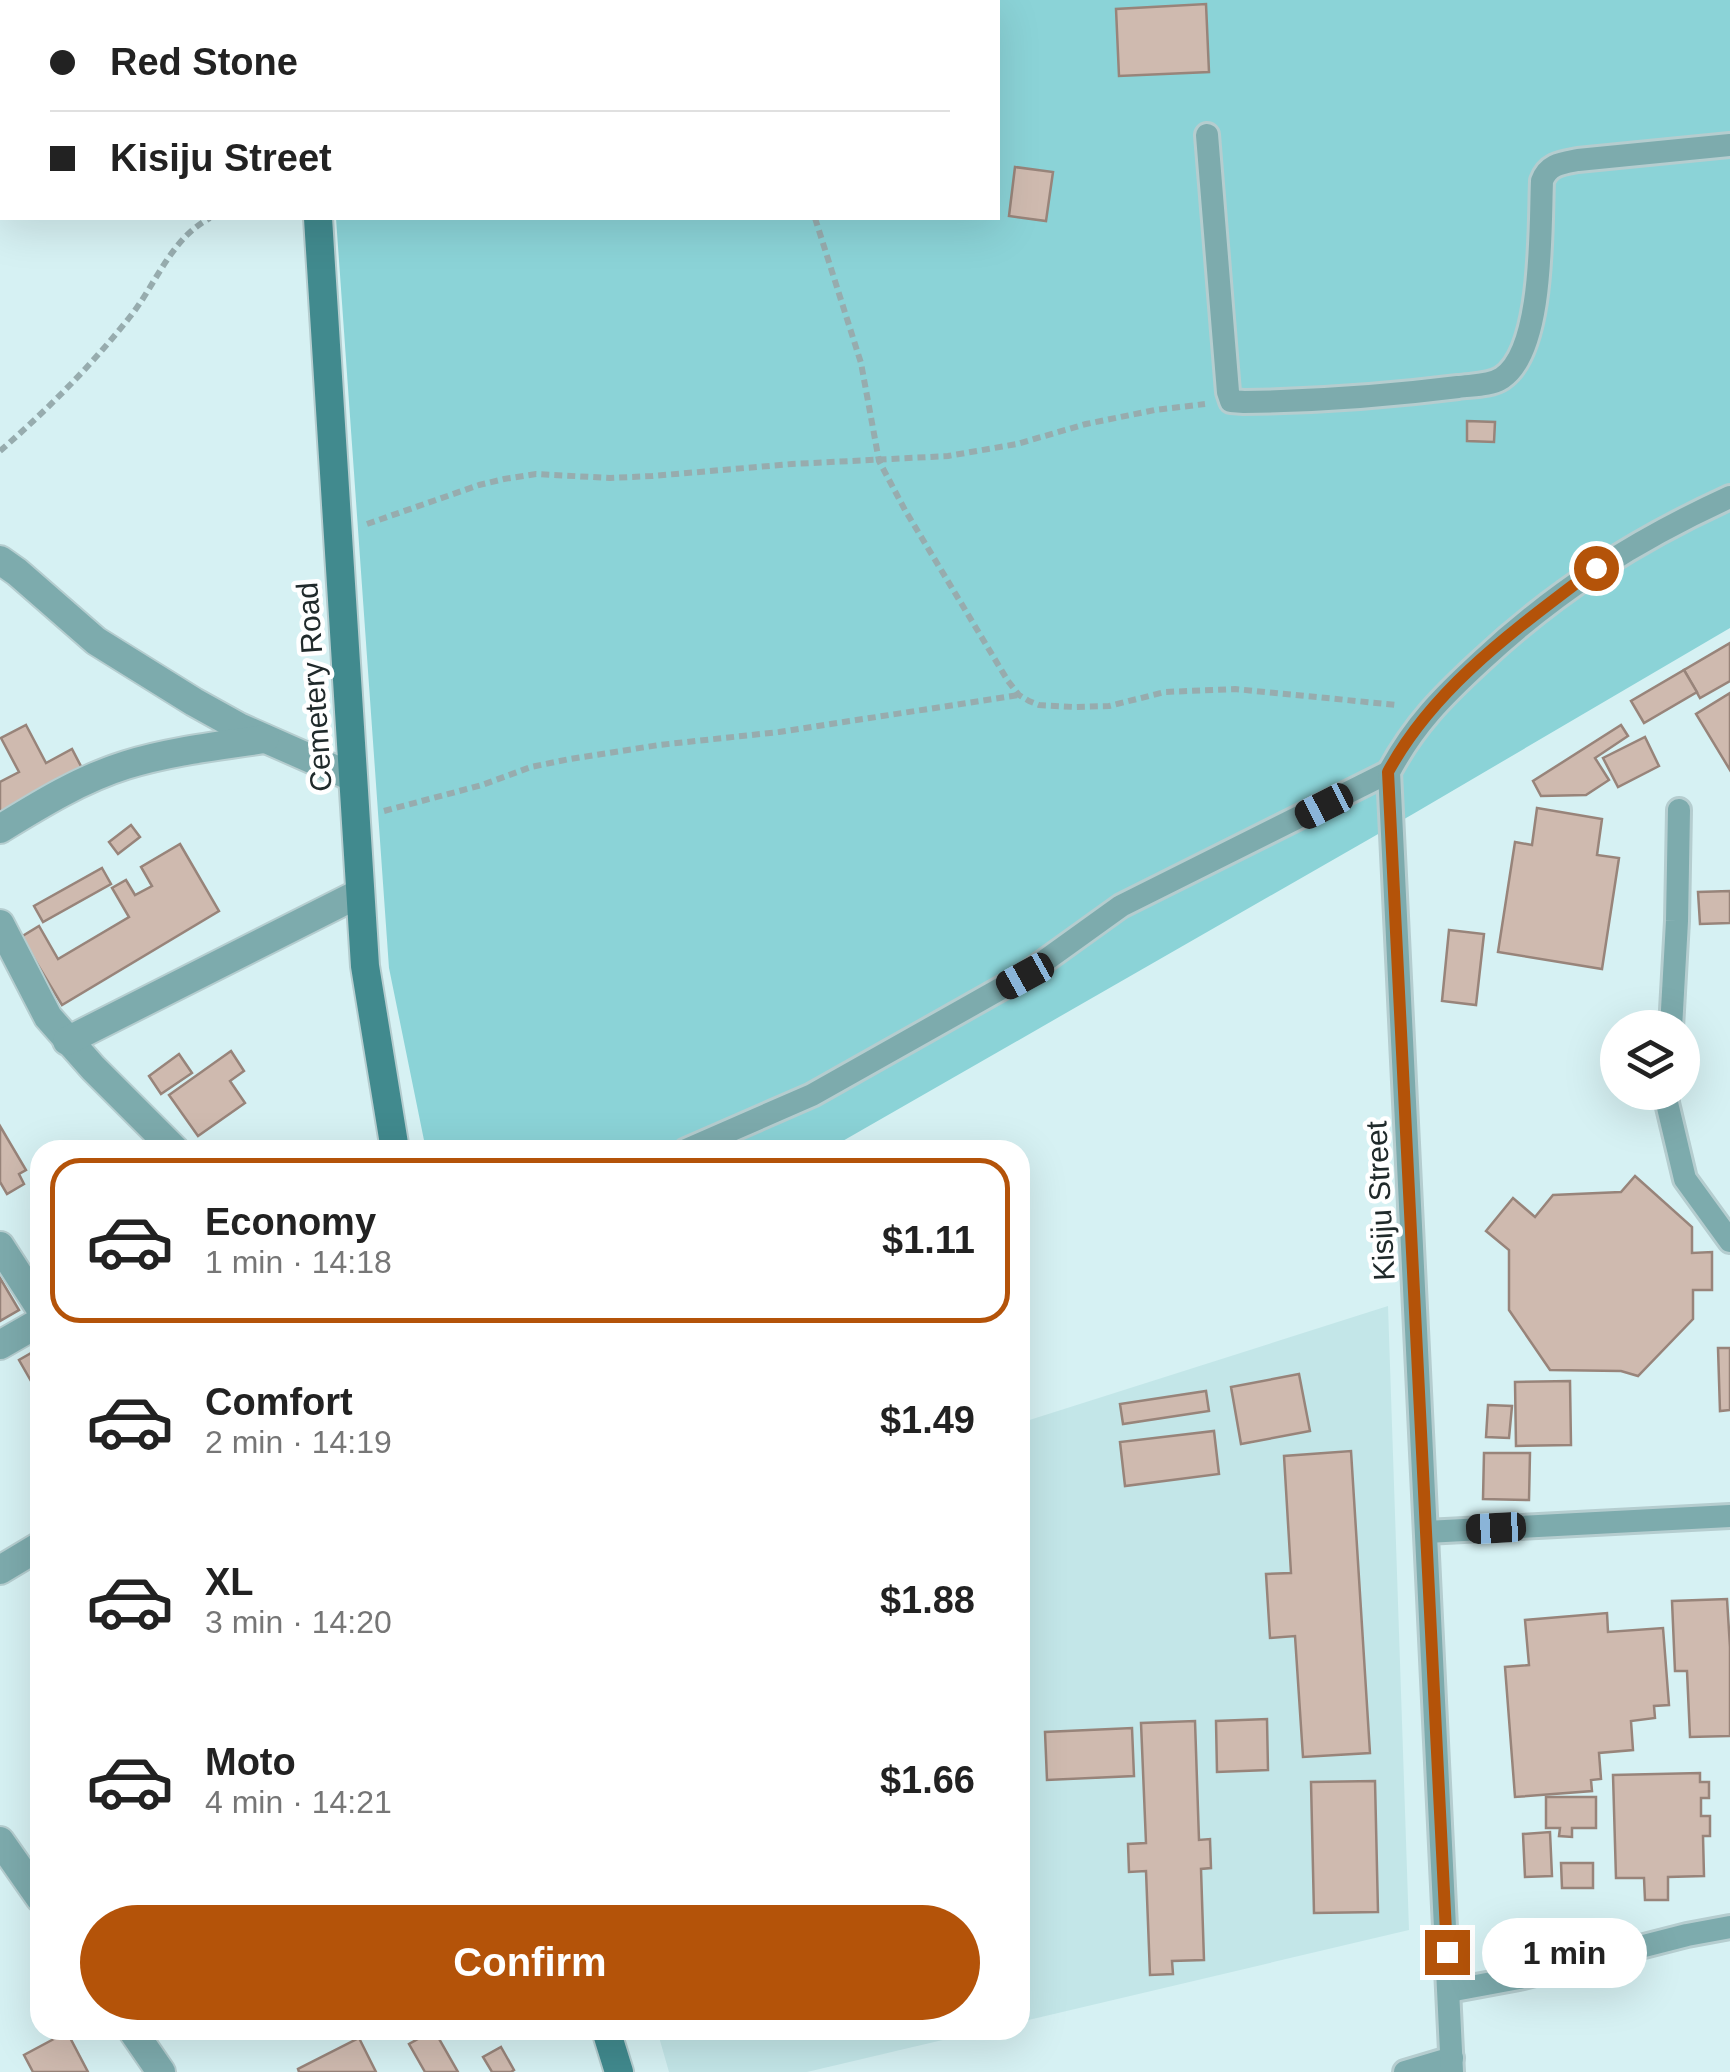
<!DOCTYPE html>
<meta charset="utf-8">
<style>
:root{--surface:#fff;--page:#f6f6f6;--text:#222;--muted:#767676;--line:#e0e0e0;--accent:#b45309}
body{margin:0;font-family:Helvetica,sans-serif;background:var(--page);color:var(--text);height:100vh;display:flex;flex-direction:column;font-size:38px;white-space:nowrap}
*{box-sizing:border-box;margin:0}
p{font-size:32px;color:var(--muted)}
.icon{flex:none;width:55px;height:55px;fill:none;stroke:currentColor;stroke-width:2;stroke-linecap:round;stroke-linejoin:round}
.map{position:relative;flex:1;overflow:hidden}
.drawer{position:absolute;left:30px;top:1140px;width:1000px;height:900px;display:flex;flex-direction:column;background:var(--surface);border-radius:30px;box-shadow:0 10px 40px #0002}
.drawer>*{flex:none}
.top-card{position:absolute;left:0px;top:0px;width:1000px;height:220px;box-shadow:0 10px 40px #0002;display:grid;align-content:center;height:220px;padding:0 50px;background:var(--surface)}
.fabs{position:absolute;left:1600px;top:1010px;display:grid;gap:20px}
.fabs a{display:grid;place-items:center;width:100px;height:100px;border-radius:50%;background:var(--surface);box-shadow:0 10px 40px #0002;font-size:50px}
.end{position:absolute;width:45px;height:45px;margin:-22px;border:12px solid #b45309;background:#fff;box-shadow:0 0 0 5px #fff}
.from{border-radius:50%}
.bubble{position:absolute;height:70px;border-radius:35px;background:var(--surface);box-shadow:0 10px 40px #0002;font-size:32px;font-weight:700;line-height:70px;text-align:center}
.car{position:absolute;width:30px;height:60px;margin:-30px -15px;border-radius:12px;box-shadow:0 0 8px 2px #0007;background:linear-gradient(#222 24%,#8ab4d8 0 40%,#222 0 76%,#8ab4d8 0 86%,#222 0)}
.top-card b{display:flex;align-items:center;gap:35px;height:95px;font-size:38px}
.top-card b+b{border-top:2px solid var(--line)}
.top-card i{width:25px;height:25px;background:var(--text)}
ul{padding:18px 0 0;list-style:none}
li{display:flex;align-items:center;gap:30px;height:165px;margin:0 20px 15px;padding:0 30px;border:5px solid transparent;border-radius:30px}
li div{flex:1}
li b{display:block;font-size:38px}
li em{font-style:normal;font-weight:700}
li.selected{border-color:var(--accent)}
li>.icon{width:90px;height:90px;stroke-width:1.5}
.cta{display:flex;gap:20px;margin-top:auto;padding:20px 50px}
.cta a{flex:1;height:115px;border-radius:60px;background:var(--accent);color:#fff;font-size:40px;font-weight:700;line-height:115px;text-align:center}
.map>svg:first-child{display:block}
</style>
<div class="map">
<svg width="1730" height="2072" viewBox="0 0 1730 2072">
<rect width="100%" height="100%" fill="#d6f1f3"/>
<!-- built -->
<g fill="#c3e6e8">
<path d="M1388 1306 1409 1930 1020 2022V1423Z"/>
<path d="M657 2030H985L807 2072H669Z"/>
</g>
<!-- green -->
<path fill="#8bd3d7" d="M320 0H1730V628L1413 814 827 1150H426L389 968 336 218H998V2H321Z"/>
<!-- building -->
<g fill="#cfbaaf" stroke="#98847a" stroke-width="2.5">
<path d="M1206 4 1209 72 1119 76 1116 9Z"/>
<path d="M1015 167 1053 172 1046 221 1009 216Z"/>
<path d="M1467 421 1495 422 1494 442 1467 441Z"/>
<path d="M1730 643V681L1700 698 1684 670Z"/>
<path d="M1684 670 1697 692 1644 723 1631 701Z"/>
<path d="M1730 693V770L1696 714Z"/>
<path d="M26 725 46 763 72 749 84 772 0 816V782L19 772 1 738Z"/>
<path d="M1621 725 1628 736 1595 758 1609 780 1586 795 1541 796 1533 781Z"/>
<path d="M1645 737 1659 766 1618 787 1603 758Z"/>
<path d="M1537 808 1602 819 1597 855 1619 858 1602 969 1498 952 1515 842 1532 845Z"/>
<path d="M131 825 140 837 118 854 109 842Z"/>
<path d="M180 844 219 911 62 1005 21 937 39 926 58 959 129 917 112 888 126 880 135 895 152 886 141 867Z"/>
<path d="M102 868 111 884 43 922 34 906Z"/>
<path d="M1730 891V923L1700 924 1698 892Z"/>
<path d="M1449 930 1484 934 1476 1005 1442 1001Z"/>
<path d="M231 1051 244 1071 230 1081 245 1103 198 1136 169 1095Z"/>
<path d="M179 1054 192 1073 161 1094 149 1076Z"/>
<path d="M0 1126 26 1170 19 1174 24 1184 7 1194 0 1182Z"/>
<path d="M1635 1176 1692 1227V1253L1712 1252V1290H1693V1319L1638 1376 1621 1371 1550 1370 1509 1310V1250L1486 1231 1513 1198 1535 1217 1553 1195 1621 1192Z"/>
<path d="M0 1278 19 1310 0 1321Z"/>
<path d="M40 1348V1394L39 1395 19 1360Z"/>
<path d="M1718 1348H1730V1410L1720 1411Z"/>
<path d="M1299 1374 1310 1431 1241 1444 1231 1387Z"/>
<path d="M1570 1381 1571 1445 1516 1446 1515 1382Z"/>
<path d="M1206 1391 1209 1411 1123 1424 1120 1404Z"/>
<path d="M1488 1405 1512 1406 1509 1438 1486 1437Z"/>
<path d="M1214 1431 1219 1474 1125 1486 1120 1442Z"/>
<path d="M1351 1451 1370 1753 1303 1757 1295 1636 1270 1638 1266 1574 1291 1573 1284 1456Z"/>
<path d="M1484 1453H1530L1529 1500 1483 1499Z"/>
<path d="M1727 1599 1730 1647V1736L1690 1737 1687 1671H1675L1672 1601Z"/>
<path d="M1607 1613 1608 1632 1663 1628 1669 1705 1654 1706 1655 1718 1631 1721 1633 1750 1599 1753 1601 1779 1591 1780 1592 1791 1515 1797 1505 1667 1529 1665 1525 1620Z"/>
<path d="M1267 1719 1268 1770 1217 1772 1216 1721Z"/>
<path d="M1195 1721 1199 1840 1210 1839 1211 1868 1201 1869 1204 1960 1172 1961 1173 1974 1150 1975 1146 1871 1129 1872 1128 1844 1146 1843 1141 1723Z"/>
<path d="M1132 1728 1134 1776 1047 1780 1045 1732Z"/>
<path d="M1700 1773V1782H1709V1798H1701V1816H1710V1836H1703L1704 1876 1668 1877V1900H1645L1644 1878H1616L1613 1775Z"/>
<path d="M1375 1781 1378 1912 1314 1913 1311 1782Z"/>
<path d="M1546 1797H1596V1828H1572V1837L1559 1836 1560 1828H1546Z"/>
<path d="M1550 1832 1552 1876 1525 1877 1523 1834Z"/>
<path d="M1561 1863H1593V1888H1562Z"/>
<path d="M434 2030 458 2072H425L409 2044Z"/>
<path d="M67 2032 88 2072H33L24 2055Z"/>
<path d="M359 2038 376 2072H299L298 2069Z"/>
<path d="M501 2047 514 2070 511 2072H492L483 2057Z"/>
</g>
<g fill="none" stroke-linecap="round" stroke-linejoin="round">
<defs>
<g id="service">
<path d="M1207 135 1228 392 1231 401 1244 402C1315 401 1387 396 1458 387 1472 385 1490 386 1502 378 1544 350 1540 227 1542 181 1548 164 1562 163 1578 160L1730 145"/>
<path d="M1671 1028 1677 921 1679 810"/>
<path d="M1667 1092V1103L1685 1179 1730 1241"/>
<path d="M686 1150 812 1095 1025 975 1121 906 1389 772"/>
<path d="M1426 1532 1730 1516"/>
<path d="M1449 1991 1519 1978 1687 1935 1730 1927"/>
<path d="M1405 2072 1452 2058"/>
<path d="M1452 2072 1389 772C1414 725 1442 697 1481 661 1557 590 1636 540 1730 497"/>
</g>
<g id="minor">
<path d="M0 560 17 572 96 641 194 702 239 727 352 777"/>
<path d="M0 829C39 805 81 779 126 765 171 751 219 746 265 739"/>
<path d="M0 924 48 1017 93 1068 175 1150"/>
<path d="M67 1041 360 893"/>
<path d="M0 1246 40 1308"/>
<path d="M0 1345 40 1322"/>
<path d="M0 1570 40 1546"/>
<path d="M0 1841 40 1898"/>
<path d="M132 2030 161 2072"/>
</g>
<g id="secondary">
<path d="M303 0V2"/>
<path d="M318 218 365 966 395 1150"/>
<path d="M606 2030 619 2072"/>
</g>
</defs>
<!-- service casing -->
<use href="#service" stroke="#b5cdcf" stroke-width="28"/>
<!-- minor casing -->
<use href="#minor" stroke="#b5cdcf" stroke-width="32"/>
<!-- secondary casing -->
<use href="#secondary" stroke="#b5cdcf" stroke-width="32"/>
<!-- path -->
<g stroke="#97acae" stroke-width="6" stroke-dasharray="8 5" stroke-linecap="butt">
<path d="M756 0V2"/>
<path d="M382 2 384 0"/>
<path d="M815 218 861 363 879 461 905 510 1008 681 1019 695 1029 701 1039 705 1074 707 1109 706 1165 692 1235 689 1397 705"/>
<path d="M0 451C47 410 90 367 129 318 156 285 170 239 210 218"/>
<path d="M367 524 479 485 504 479 536 474 610 478 652 476 792 464 948 456 1017 444 1086 424 1155 410 1205 404"/>
<path d="M384 811 482 785 531 767 570 759 659 745 779 732 1019 695"/>
</g>
<!-- service -->
<use href="#service" stroke="#7dabad" stroke-width="22"/>
<!-- minor -->
<use href="#minor" stroke="#7dabad" stroke-width="28"/>
<!-- secondary -->
<use href="#secondary" stroke="#418a8e" stroke-width="28"/>
</g>
<g fill="none" stroke-linecap="round" stroke-linejoin="round">
<!-- route -->
<path stroke="#b45309" stroke-width="12" d="M1447 1952 1388 772C1435 685 1519 627 1596 568"/>
</g>
<g text-anchor="middle" dominant-baseline="central" stroke-width="9" stroke-linejoin="round" paint-order="stroke">
<!-- street labels -->
<g font-size="30" fill="#202a2b" stroke="#fff">
<text transform="translate(314 687) rotate(-94)">Cemetery Road</text>
<text transform="translate(1380 1201) rotate(-93)">Kisiju Street</text>
</g>
</g>
</svg>
<div class="fabs">
<a><svg class="icon" aria-label="layers" viewBox="0 0 24 24"><path d="M12 4l9 5-9 5-9-5zM3 14l9 5 9-5"/></svg></a>
</div>
<i class="end from" style="left:1596px;top:568px"></i>
<i class="end" style="left:1447px;top:1952px"></i>
<div class="bubble" style="left:1482px;top:1918px;width:165px">1 min</div>
<i class="car" style="left:1324px;top:806px;rotate:243deg"></i>
<i class="car" style="left:1025px;top:976px;rotate:241deg"></i>
<i class="car" style="left:1496px;top:1528px;rotate:267deg"></i>
<div class="top-card">
<b><i class="from"></i>Red Stone</b>
<b><i></i>Kisiju Street</b>
</div>
<section class="drawer">
<ul>
<li class="selected"><svg class="icon" aria-label="car" viewBox="0 0 24 24"><path d="M5 17H2v-5l4-1 3-4h7l3 4 3 1v5h-3M9 17h6M6 11h13"/><circle cx="7" cy="17" r="2"/><circle cx="17" cy="17" r="2"/></svg><div><b>Economy</b><p>1 min · 14:18</p></div><em>$1.11</em></li>
<li><svg class="icon" aria-label="car" viewBox="0 0 24 24"><path d="M5 17H2v-5l4-1 3-4h7l3 4 3 1v5h-3M9 17h6M6 11h13"/><circle cx="7" cy="17" r="2"/><circle cx="17" cy="17" r="2"/></svg><div><b>Comfort</b><p>2 min · 14:19</p></div><em>$1.49</em></li>
<li><svg class="icon" aria-label="car" viewBox="0 0 24 24"><path d="M5 17H2v-5l4-1 3-4h7l3 4 3 1v5h-3M9 17h6M6 11h13"/><circle cx="7" cy="17" r="2"/><circle cx="17" cy="17" r="2"/></svg><div><b>XL</b><p>3 min · 14:20</p></div><em>$1.88</em></li>
<li><svg class="icon" aria-label="car" viewBox="0 0 24 24"><path d="M5 17H2v-5l4-1 3-4h7l3 4 3 1v5h-3M9 17h6M6 11h13"/><circle cx="7" cy="17" r="2"/><circle cx="17" cy="17" r="2"/></svg><div><b>Moto</b><p>4 min · 14:21</p></div><em>$1.66</em></li>
</ul>
<div class="cta"><a>Confirm</a></div>
</section>
</div>
